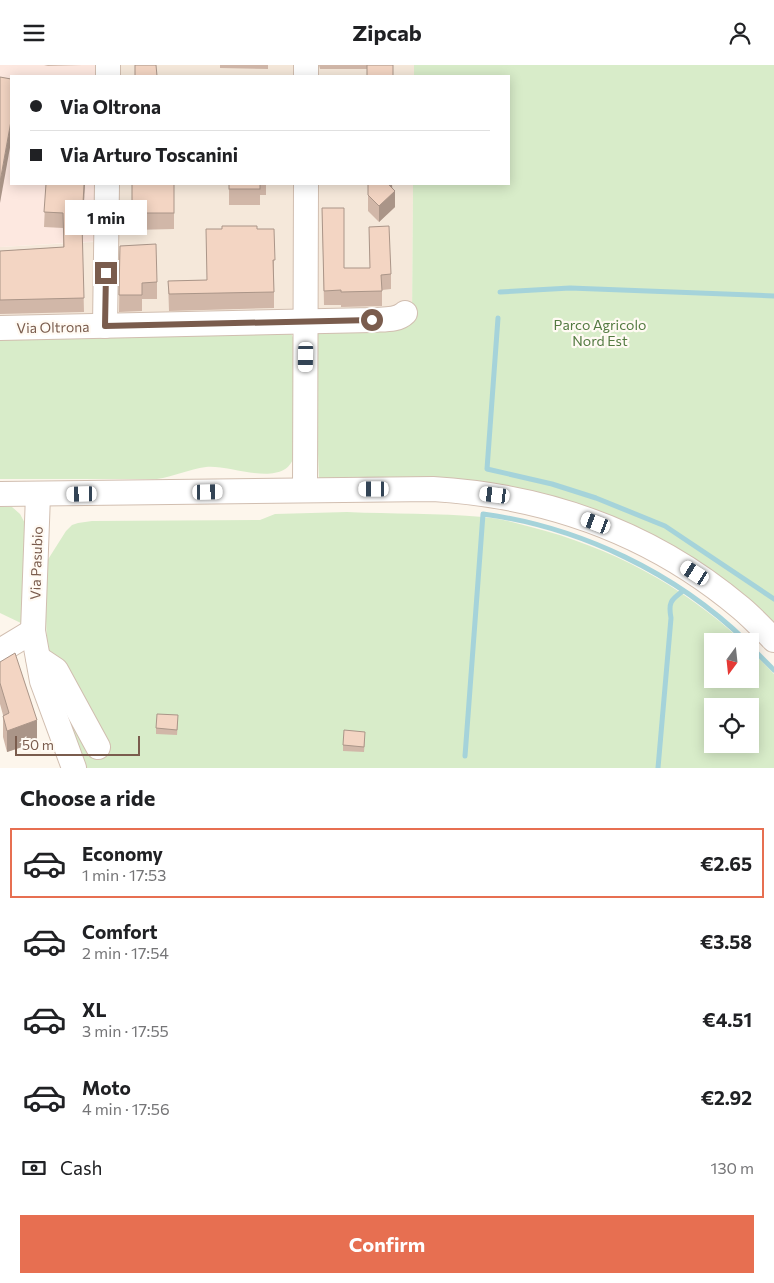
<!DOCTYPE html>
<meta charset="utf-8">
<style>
:root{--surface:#fff;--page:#f2f2f2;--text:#202124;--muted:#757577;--line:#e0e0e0;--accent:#e76f51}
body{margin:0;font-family:Commissioner,sans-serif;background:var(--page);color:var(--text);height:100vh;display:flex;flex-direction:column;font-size:19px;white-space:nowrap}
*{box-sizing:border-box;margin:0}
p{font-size:16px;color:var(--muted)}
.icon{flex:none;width:28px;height:28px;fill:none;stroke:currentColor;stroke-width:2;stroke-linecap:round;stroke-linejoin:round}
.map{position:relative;height:703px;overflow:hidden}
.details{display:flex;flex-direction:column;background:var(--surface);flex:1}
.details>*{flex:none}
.banner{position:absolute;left:10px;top:10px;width:500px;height:110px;border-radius:0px;box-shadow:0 2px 12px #0003;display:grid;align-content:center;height:110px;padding:0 20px;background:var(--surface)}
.needle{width:32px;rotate:195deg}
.fabs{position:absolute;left:704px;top:568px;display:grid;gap:10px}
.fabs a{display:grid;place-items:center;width:55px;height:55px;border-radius:0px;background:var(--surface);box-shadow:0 2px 12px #0003;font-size:25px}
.scale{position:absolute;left:15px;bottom:12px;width:125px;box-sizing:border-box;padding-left:5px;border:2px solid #7a5c4d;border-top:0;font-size:14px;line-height:18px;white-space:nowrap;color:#7a5c4d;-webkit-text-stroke:4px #fffaf3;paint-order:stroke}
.end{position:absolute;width:22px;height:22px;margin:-11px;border:6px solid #7a5c4d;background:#fff;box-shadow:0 0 0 2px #fff}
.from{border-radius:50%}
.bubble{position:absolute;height:35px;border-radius:0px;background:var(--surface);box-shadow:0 2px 12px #0003;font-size:16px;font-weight:700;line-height:35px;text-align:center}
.car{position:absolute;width:15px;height:30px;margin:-15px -8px;border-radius:6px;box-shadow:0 0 4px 1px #0007;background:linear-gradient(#fff 24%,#345 0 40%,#fff 0 76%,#345 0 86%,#fff 0)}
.banner b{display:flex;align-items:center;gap:18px;height:48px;font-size:19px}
.banner b+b{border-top:1px solid var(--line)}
.banner i{width:12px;height:12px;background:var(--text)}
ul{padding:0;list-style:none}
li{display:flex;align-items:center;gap:15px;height:70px;margin:0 10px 8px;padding:0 10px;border:2px solid transparent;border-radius:0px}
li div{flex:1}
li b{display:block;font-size:19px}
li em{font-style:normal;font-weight:700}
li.current{border-color:var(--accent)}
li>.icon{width:45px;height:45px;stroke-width:1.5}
h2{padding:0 20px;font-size:22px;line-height:60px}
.pay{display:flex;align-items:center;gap:12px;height:55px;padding:0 20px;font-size:19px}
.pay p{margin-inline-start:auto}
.button{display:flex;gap:10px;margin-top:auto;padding:10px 20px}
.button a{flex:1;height:58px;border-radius:0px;background:var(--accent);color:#fff;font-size:20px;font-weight:700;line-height:58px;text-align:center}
header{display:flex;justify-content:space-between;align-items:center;height:65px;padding:0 20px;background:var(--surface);font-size:22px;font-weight:700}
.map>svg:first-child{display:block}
</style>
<header><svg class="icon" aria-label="menu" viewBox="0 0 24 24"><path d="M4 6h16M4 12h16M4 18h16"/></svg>Zipcab<svg class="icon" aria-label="person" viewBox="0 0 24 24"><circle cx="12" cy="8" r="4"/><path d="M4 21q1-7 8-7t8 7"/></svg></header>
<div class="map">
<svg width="774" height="703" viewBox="0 0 774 703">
<rect width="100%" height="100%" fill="#fdf6ec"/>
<!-- residential -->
<g fill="#f5e8da">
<path d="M116 0H416L415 11H116Z"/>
<path d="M114 119H413L412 253 0 267V182L113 176Z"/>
</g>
<!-- commercial -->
<path fill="#fde8e0" d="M0 0H102V11H11V119H101L100 176 0 182Z"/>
<!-- green -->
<g fill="#d8ecc9" fill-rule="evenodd">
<path d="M414 0H774V566L590 446 319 414 313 260 412 253 413 119H509V11H414Z"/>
<path d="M0 267 291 268 295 277 294 391C285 425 230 399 206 402 189 404 173 412 157 414H0Z"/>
<path d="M0 442H12L20 449 27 462 23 559 0 548Z"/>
<path d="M347 447C392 449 438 448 483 452 499 453 515 458 531 462 610 482 682 520 742 576H712V614H750V584L774 609V703H80L48 612 46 553 47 496 66 466 72 460 78 458 92 456 260 455 275 449ZM712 641H750V679H712Z"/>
</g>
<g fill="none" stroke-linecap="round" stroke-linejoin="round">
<!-- stream -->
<g stroke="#a5d3da" stroke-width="5">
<path d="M500 227 570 223 774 231"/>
<path d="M498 253 487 404 552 419 596 433 665 461 774 534"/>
<path d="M750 581 774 605"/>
<path d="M465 691 483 449C580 462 676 508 746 576"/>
<path d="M658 703 671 553C668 537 671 535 683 526"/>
</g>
<defs>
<g id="minor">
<path d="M306 0V11"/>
<path d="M108 11V0"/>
<path d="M105 261 107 119"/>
<path d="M0 263 372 255C383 254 397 256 405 248"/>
<path d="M305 425 306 119"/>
<path d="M0 429 433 424C548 431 652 468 741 543 753 553 763 564 774 575"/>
<path d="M38 430 33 566 42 616 74 703"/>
<path d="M0 586 33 566"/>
<path d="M38 593 56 605 98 682"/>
</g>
</defs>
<!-- minor casing -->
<use href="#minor" stroke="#d1beb0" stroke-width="26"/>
<!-- minor -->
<use href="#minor" stroke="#fff" stroke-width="24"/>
</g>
<!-- wall -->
<g fill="#d1b7a8">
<path d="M44 0H82L48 1Z"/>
<path d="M220 0H268V4L220 3Z"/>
<path d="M319 0H393L367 4H320Z"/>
<path d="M46 119 82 169 84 247 0 249V186L63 182V163L44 162Z"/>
<path d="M132 119H174V164L132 165Z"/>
<path d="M229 119H266V130H260V140H229Z"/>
<path d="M368 119H392L395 142 379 157 368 146Z"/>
<path d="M322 143 344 203H370L369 162 391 209V224L382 225V241L341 242V240H324Z"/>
<path d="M257 164H274V243L169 246 168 216 207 215Z"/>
<path d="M120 181 157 217V234H142V246L119 247Z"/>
<path d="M0 597 37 677 7 687 3 672V650L0 639Z"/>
<path d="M178 656 177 670 156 669V663Z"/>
<path d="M365 673 364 687 343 686V680Z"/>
</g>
<!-- shaded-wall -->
<g fill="#aa9588">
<path d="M11 56V77L0 138V117Z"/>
<path d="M84 119H85L82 174V159Z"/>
<path d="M387 119H392V129L395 126V142L379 157V141Z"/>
<path d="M37 655V677L7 687V666Z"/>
</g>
<!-- building -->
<g fill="#f3d5c3" stroke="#aa9588">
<path d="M135 0H156L157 11H135Z"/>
<rect x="367" y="0" width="26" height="11"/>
<path d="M0 12 11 14V56L0 117Z"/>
<path d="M46 119H84L82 159 84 233 0 235V186L64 182 63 148 44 147Z"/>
<rect x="132" y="119" width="42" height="29"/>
<rect x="229" y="119" width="31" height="5"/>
<path d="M368 119H388L395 126 379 141 368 130Z"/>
<path d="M322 143H344V203H370L369 162 389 161 391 209 381 210 382 226 341 227V225L324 226Z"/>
<path d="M222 161H257V164H274L275 195H273L274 227 169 229 168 216 207 215 206 164H222Z"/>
<path d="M156 179 157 217 142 218V230H119L120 181Z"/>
<path d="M15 588 37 655 7 666 3 651 9 648 0 618V597Z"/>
<path d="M157 649 178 650 177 665 156 663Z"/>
<path d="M344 665 365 667 364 682 343 680Z"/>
</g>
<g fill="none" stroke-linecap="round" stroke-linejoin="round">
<!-- route -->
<path stroke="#7a5c4d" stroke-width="6" d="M106 208 105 261 372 255"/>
</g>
<g text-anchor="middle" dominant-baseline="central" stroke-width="4.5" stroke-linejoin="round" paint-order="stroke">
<!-- park labels -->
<g font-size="14" fill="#537a41" stroke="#fffaf3">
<text x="600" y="259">Parco Agricolo<tspan x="600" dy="16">Nord Est</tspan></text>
</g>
<!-- street labels -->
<g font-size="14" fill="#7a5c4d" stroke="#fffaf3">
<text transform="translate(53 262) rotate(-1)">Via Oltrona</text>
<text transform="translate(36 498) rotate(-88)">Via Pasubio</text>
</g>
</g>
</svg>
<div class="fabs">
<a><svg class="needle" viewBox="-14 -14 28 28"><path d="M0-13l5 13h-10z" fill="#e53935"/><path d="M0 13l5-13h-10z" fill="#757577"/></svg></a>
<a><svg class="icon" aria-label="locate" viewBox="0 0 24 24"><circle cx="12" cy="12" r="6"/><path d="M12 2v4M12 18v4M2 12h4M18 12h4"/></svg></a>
</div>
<div class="scale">50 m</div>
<i class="end from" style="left:372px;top:255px"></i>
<i class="end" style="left:106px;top:208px"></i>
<div class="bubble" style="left:65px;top:135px;width:82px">1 min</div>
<i class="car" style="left:306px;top:292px;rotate:181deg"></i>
<i class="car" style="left:374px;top:424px;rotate:270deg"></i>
<i class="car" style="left:208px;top:427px;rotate:89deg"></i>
<i class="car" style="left:82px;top:429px;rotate:269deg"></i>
<i class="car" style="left:495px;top:430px;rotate:277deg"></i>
<i class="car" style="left:596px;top:458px;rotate:291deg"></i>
<i class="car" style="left:695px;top:508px;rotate:303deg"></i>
<div class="banner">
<b><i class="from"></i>Via Oltrona</b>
<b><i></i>Via Arturo Toscanini</b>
</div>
</div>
<section class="details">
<h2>Choose a ride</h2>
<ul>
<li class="current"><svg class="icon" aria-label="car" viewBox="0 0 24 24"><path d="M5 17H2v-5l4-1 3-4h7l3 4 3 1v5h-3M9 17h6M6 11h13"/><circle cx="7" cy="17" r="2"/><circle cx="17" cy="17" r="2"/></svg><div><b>Economy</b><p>1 min · 17:53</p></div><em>€2.65</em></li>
<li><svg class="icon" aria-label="car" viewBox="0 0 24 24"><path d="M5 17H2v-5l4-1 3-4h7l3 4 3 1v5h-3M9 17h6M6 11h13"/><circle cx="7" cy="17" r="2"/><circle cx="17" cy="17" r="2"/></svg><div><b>Comfort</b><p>2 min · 17:54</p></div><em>€3.58</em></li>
<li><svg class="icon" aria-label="car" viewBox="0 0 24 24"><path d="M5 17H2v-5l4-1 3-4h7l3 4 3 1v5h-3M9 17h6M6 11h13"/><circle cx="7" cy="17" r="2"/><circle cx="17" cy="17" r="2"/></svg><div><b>XL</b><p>3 min · 17:55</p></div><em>€4.51</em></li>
<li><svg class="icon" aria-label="car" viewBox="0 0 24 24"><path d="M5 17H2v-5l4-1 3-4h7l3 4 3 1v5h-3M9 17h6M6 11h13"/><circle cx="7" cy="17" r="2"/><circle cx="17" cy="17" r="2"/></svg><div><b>Moto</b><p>4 min · 17:56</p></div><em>€2.92</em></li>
</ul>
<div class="pay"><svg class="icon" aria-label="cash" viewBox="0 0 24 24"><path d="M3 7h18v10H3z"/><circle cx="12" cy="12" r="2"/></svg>Cash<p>130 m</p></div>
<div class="button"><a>Confirm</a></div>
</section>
